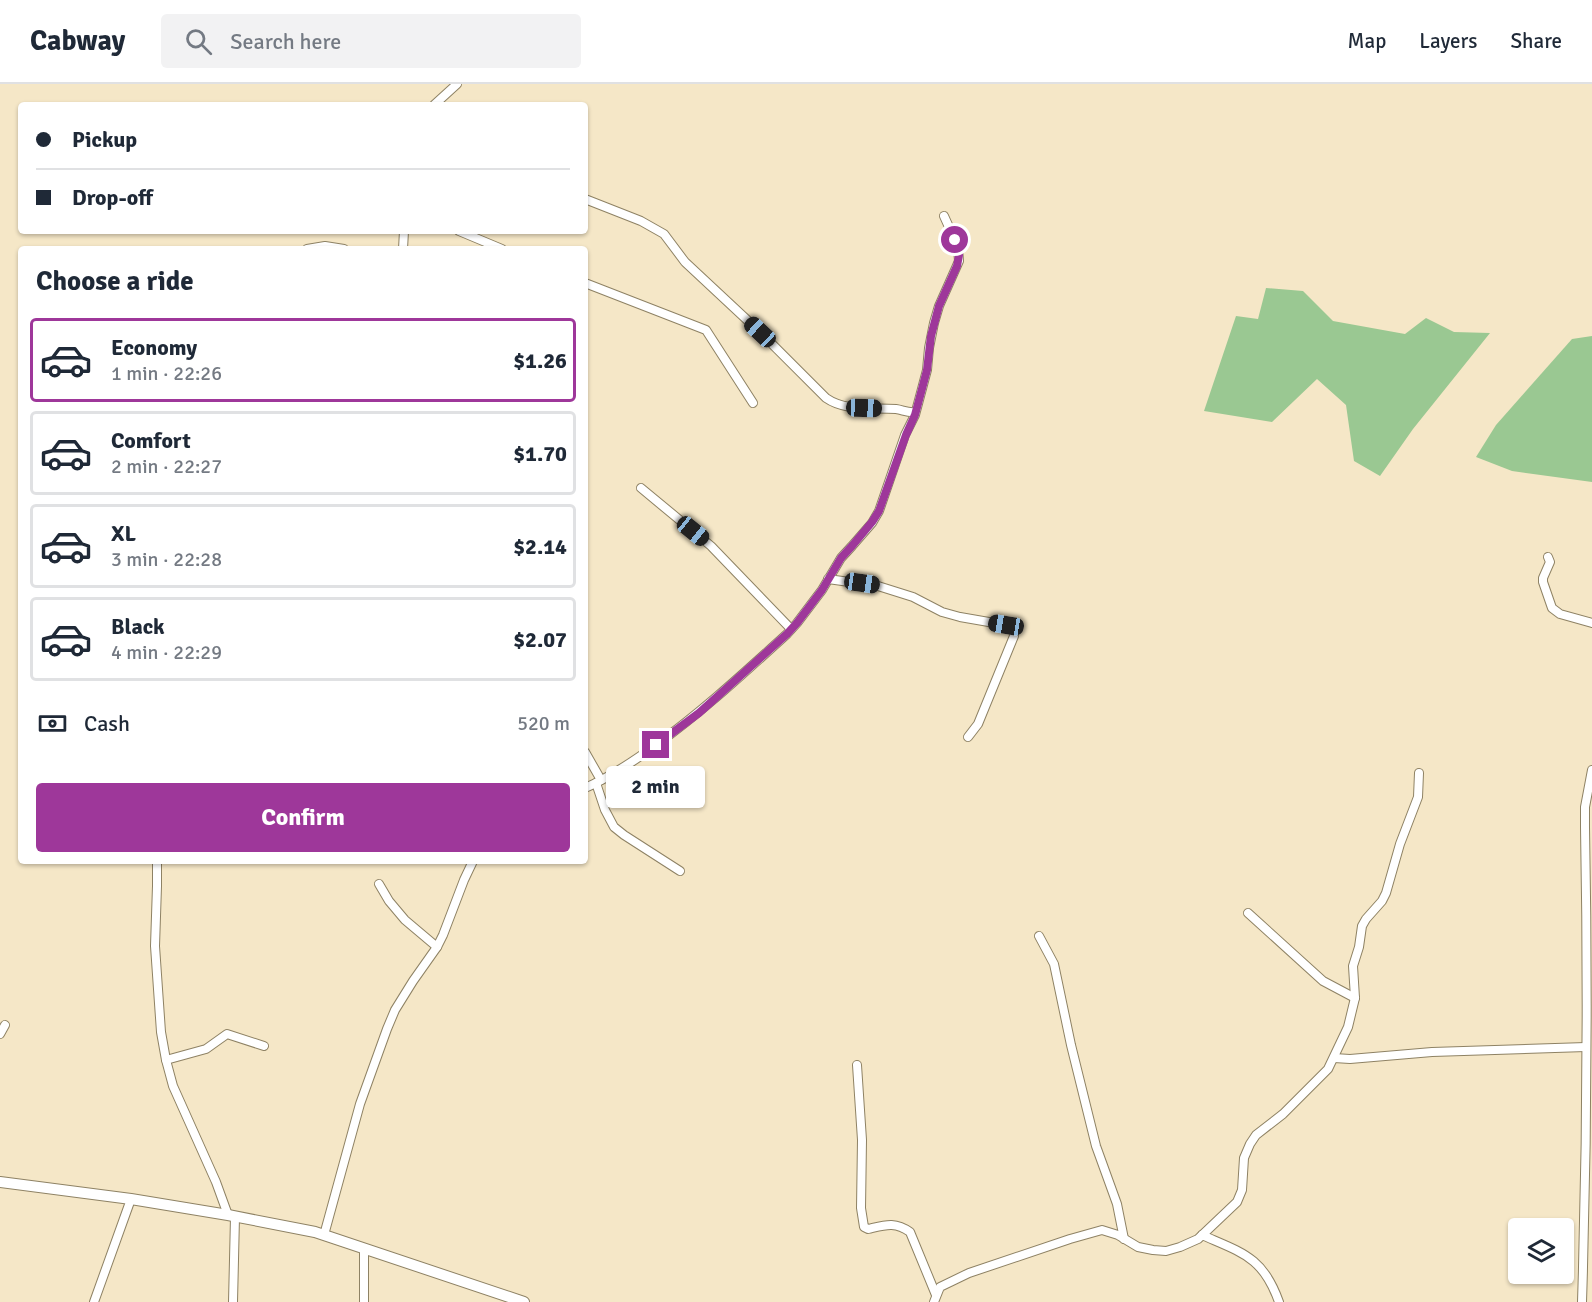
<!DOCTYPE html>
<meta charset="utf-8">
<style>
:root{--surface:#fff;--page:#f2f2f3;--text:#1f2937;--muted:#747a83;--line:#e0e1e3;--accent:#9e379a}
body{margin:0;font-family:Signika,sans-serif;background:var(--page);color:var(--text);height:100vh;display:flex;flex-direction:column;font-size:22px;white-space:nowrap}
*{box-sizing:border-box;margin:0}
p{font-size:20px;color:var(--muted)}
.icon{flex:none;width:33px;height:33px;fill:none;stroke:currentColor;stroke-width:2;stroke-linecap:round;stroke-linejoin:round}
.map{position:relative;flex:1;overflow:hidden}
.details{position:absolute;left:18px;top:162px;width:570px;height:618px;display:flex;flex-direction:column;background:var(--surface);border-radius:6px;box-shadow:0 2px 4px #0004}
.details>*{flex:none}
.banner{position:absolute;left:18px;top:18px;width:570px;height:132px;border-radius:6px;box-shadow:0 2px 4px #0004;display:grid;align-content:center;height:132px;padding:0 18px;background:var(--surface)}
.controls{position:absolute;left:1508px;top:1134px;display:grid;gap:12px}
.controls a{display:grid;place-items:center;width:66px;height:66px;border-radius:6px;background:var(--surface);box-shadow:0 2px 4px #0004;font-size:30px}
.end{position:absolute;width:27px;height:27px;margin:-14px;border:8px solid #9e379a;background:#fff;box-shadow:0 0 0 3px #fff}
.from{border-radius:50%}
.bubble{position:absolute;height:42px;border-radius:6px;background:var(--surface);box-shadow:0 2px 4px #0004;font-size:20px;font-weight:800;line-height:42px;text-align:center}
.car{position:absolute;width:18px;height:36px;margin:-18px -9px;border-radius:8px;box-shadow:0 0 4px 2px #0007;background:linear-gradient(#222 24%,#8ab4d8 0 40%,#222 0 76%,#8ab4d8 0 86%,#222 0)}
.banner b{display:flex;align-items:center;gap:21px;height:57px;font-size:22px}
.banner b+b{border-top:2px solid var(--line)}
.banner i{width:15px;height:15px;background:var(--text)}
ul{padding:0;list-style:none}
li{display:flex;align-items:center;gap:18px;height:84px;margin:0 12px 9px;padding:0 6px;border:3px solid var(--line);border-radius:6px}
li div{flex:1}
li b{display:block;font-size:22px}
li em{font-style:normal;font-weight:800}
li.selected{border-color:var(--accent)}
li>.icon{width:54px;height:54px;stroke-width:1.5}
h2{padding:0 18px;font-size:27px;line-height:72px}
.pay{display:flex;align-items:center;gap:15px;height:66px;padding:0 18px;font-size:22px}
.pay p{margin-inline-start:auto}
.button{display:flex;gap:12px;margin-top:auto;padding:12px 18px}
.button a{flex:1;height:69px;border-radius:6px;background:var(--accent);color:#fff;font-size:24px;font-weight:800;line-height:69px;text-align:center}
header{display:flex;align-items:center;gap:36px;box-sizing:border-box;height:84px;padding:0 30px;background:var(--surface);border-bottom:2px solid var(--line)}
header strong{font-size:28px}
nav{display:flex;gap:33px;margin-inline-start:auto;font-size:21px}
.search{width:420px;height:54px;background:var(--page);display:flex;align-items:center;gap:15px;box-sizing:border-box;padding:0 21px;border-radius:6px;color:var(--muted);font-size:22px}
.map>svg:first-child{display:block}
</style>
<header>
<strong>Cabway</strong>
<div class="search"><svg class="icon" aria-label="search" viewBox="0 0 24 24"><circle cx="10" cy="10" r="6"/><path d="M15 15l6 6"/></svg>Search here</div>
<nav><a>Map</a><a>Layers</a><a>Share</a></nav>
</header>
<div class="map">
<svg width="1592" height="1218" viewBox="0 0 1592 1218">
<rect width="100%" height="100%" fill="#f5e7c7"/>
<!-- forest -->
<g fill="#9ac892">
<path d="M1266 204 1303 207 1333 237 1405 250 1426 234 1454 248 1490 249 1413 345 1380 392 1354 377 1346 321 1317 295 1272 338 1204 327 1236 232 1258 235Z"/>
<path d="M1592 252V398L1512 387 1476 373 1496 341 1572 255Z"/>
</g>
<g fill="none" stroke-linecap="round" stroke-linejoin="round">
<defs>
<g id="minor">
<path d="M434 21 457 0"/>
<path d="M585 115 641 137 664 150 685 178 760 248 826 314C846 328 873 323 896 325 903 326 908 329 915 328"/>
<path d="M459 147 502 165"/>
<path d="M307 165 325 162 344 165"/>
<path d="M403 165 404 147"/>
<path d="M585 199 706 246 753 319"/>
<path d="M641 404 711 462 791 545"/>
<path d="M1548 473 1550 478 1543 494V498L1552 524 1560 530 1592 539"/>
<path d="M828 495 878 502 913 513 942 528 960 533 1006 541C1012 543 1014 546 1014 552L978 640 968 653"/>
<path d="M585 668 601 696"/>
<path d="M596 699 605 726 614 743 624 751 680 787"/>
<path d="M585 704C611 693 634 677 656 661 703 627 744 589 787 550L797 539 822 506 841 474 852 462 872 439 879 427 905 351 915 331 927 286 929 264 934 239 939 222 959 177 958 163 944 132"/>
<path d="M157 777V802L155 862 161 948 166 976 173 1002 216 1098 228 1131"/>
<path d="M379 800 389 817 405 836 437 863"/>
<path d="M1248 829 1323 897 1355 914"/>
<path d="M1039 852 1054 880 1071 961 1096 1062 1117 1120 1124 1155"/>
<path d="M0 950 5 941"/>
<path d="M1334 974 1350 975 1432 968 1586 963"/>
<path d="M166 976 206 965 227 950 264 962"/>
<path d="M857 981 862 1056 861 1124 864 1143 868 1145C885 1141 895 1137 910 1148L936 1211"/>
<path d="M324 1151 360 1020 387 945 395 926 413 897 437 863 443 851 464 796 473 777"/>
<path d="M1202 1151C1243 1169 1263 1173 1279 1218"/>
<path d="M364 1164V1218"/>
<path d="M94 1218 131 1115"/>
<path d="M233 1218 235 1133"/>
<path d="M934 1218 940 1203 969 1189 1070 1155 1102 1146 1118 1151 1138 1163 1153 1166 1166 1167 1180 1163 1198 1155 1237 1118 1242 1106 1244 1074 1250 1060 1256 1051 1283 1030 1328 985 1348 943 1355 914 1353 882 1359 863 1362 842 1366 835 1382 817 1386 809 1400 760 1418 713 1419 689"/>
<path d="M1582 1218C1587 1060 1588 901 1585 743V723L1592 686"/>
</g>
<path id="tertiary" d="M0 1098 131 1115 228 1131 315 1148 524 1218"/>
</defs>
<!-- minor casing -->
<use href="#minor" stroke="#8e8264" stroke-width="10"/>
<!-- tertiary casing -->
<use href="#tertiary" stroke="#8e8264" stroke-width="12"/>
<!-- minor -->
<use href="#minor" stroke="#fff" stroke-width="8"/>
<!-- tertiary -->
<use href="#tertiary" stroke="#fff" stroke-width="10"/>
</g>
<g fill="none" stroke-linecap="round" stroke-linejoin="round">
<!-- route -->
<path stroke="#9e379a" stroke-width="8" d="M656 661 699 629 787 550 797 539 822 506 841 474 852 462 872 438 879 427 906 351 915 331 927 286 931 252 939 222 957 182 959 171 955 156"/>
</g>
</svg>
<div class="controls">
<a><svg class="icon" aria-label="layers" viewBox="0 0 24 24"><path d="M12 4l9 5-9 5-9-5zM3 14l9 5 9-5"/></svg></a>
</div>
<i class="end from" style="left:955px;top:156px"></i>
<i class="end" style="left:656px;top:661px"></i>
<div class="bubble" style="left:606px;top:682px;width:99px">2 min</div>
<i class="car" style="left:760px;top:248px;rotate:313deg"></i>
<i class="car" style="left:864px;top:324px;rotate:92deg"></i>
<i class="car" style="left:693px;top:447px;rotate:129deg"></i>
<i class="car" style="left:862px;top:499px;rotate:98deg"></i>
<i class="car" style="left:1006px;top:541px;rotate:279deg"></i>
<div class="banner">
<b><i class="from"></i>Pickup</b>
<b><i></i>Drop-off</b>
</div>
<section class="details">
<h2>Choose a ride</h2>
<ul>
<li class="selected"><svg class="icon" aria-label="car" viewBox="0 0 24 24"><path d="M5 17H2v-5l4-1 3-4h7l3 4 3 1v5h-3M9 17h6M6 11h13"/><circle cx="7" cy="17" r="2"/><circle cx="17" cy="17" r="2"/></svg><div><b>Economy</b><p>1 min · 22:26</p></div><em>$1.26</em></li>
<li><svg class="icon" aria-label="car" viewBox="0 0 24 24"><path d="M5 17H2v-5l4-1 3-4h7l3 4 3 1v5h-3M9 17h6M6 11h13"/><circle cx="7" cy="17" r="2"/><circle cx="17" cy="17" r="2"/></svg><div><b>Comfort</b><p>2 min · 22:27</p></div><em>$1.70</em></li>
<li><svg class="icon" aria-label="car" viewBox="0 0 24 24"><path d="M5 17H2v-5l4-1 3-4h7l3 4 3 1v5h-3M9 17h6M6 11h13"/><circle cx="7" cy="17" r="2"/><circle cx="17" cy="17" r="2"/></svg><div><b>XL</b><p>3 min · 22:28</p></div><em>$2.14</em></li>
<li><svg class="icon" aria-label="car" viewBox="0 0 24 24"><path d="M5 17H2v-5l4-1 3-4h7l3 4 3 1v5h-3M9 17h6M6 11h13"/><circle cx="7" cy="17" r="2"/><circle cx="17" cy="17" r="2"/></svg><div><b>Black</b><p>4 min · 22:29</p></div><em>$2.07</em></li>
</ul>
<div class="pay"><svg class="icon" aria-label="cash" viewBox="0 0 24 24"><path d="M3 7h18v10H3z"/><circle cx="12" cy="12" r="2"/></svg>Cash<p>520 m</p></div>
<div class="button"><a>Confirm</a></div>
</section>
</div>
